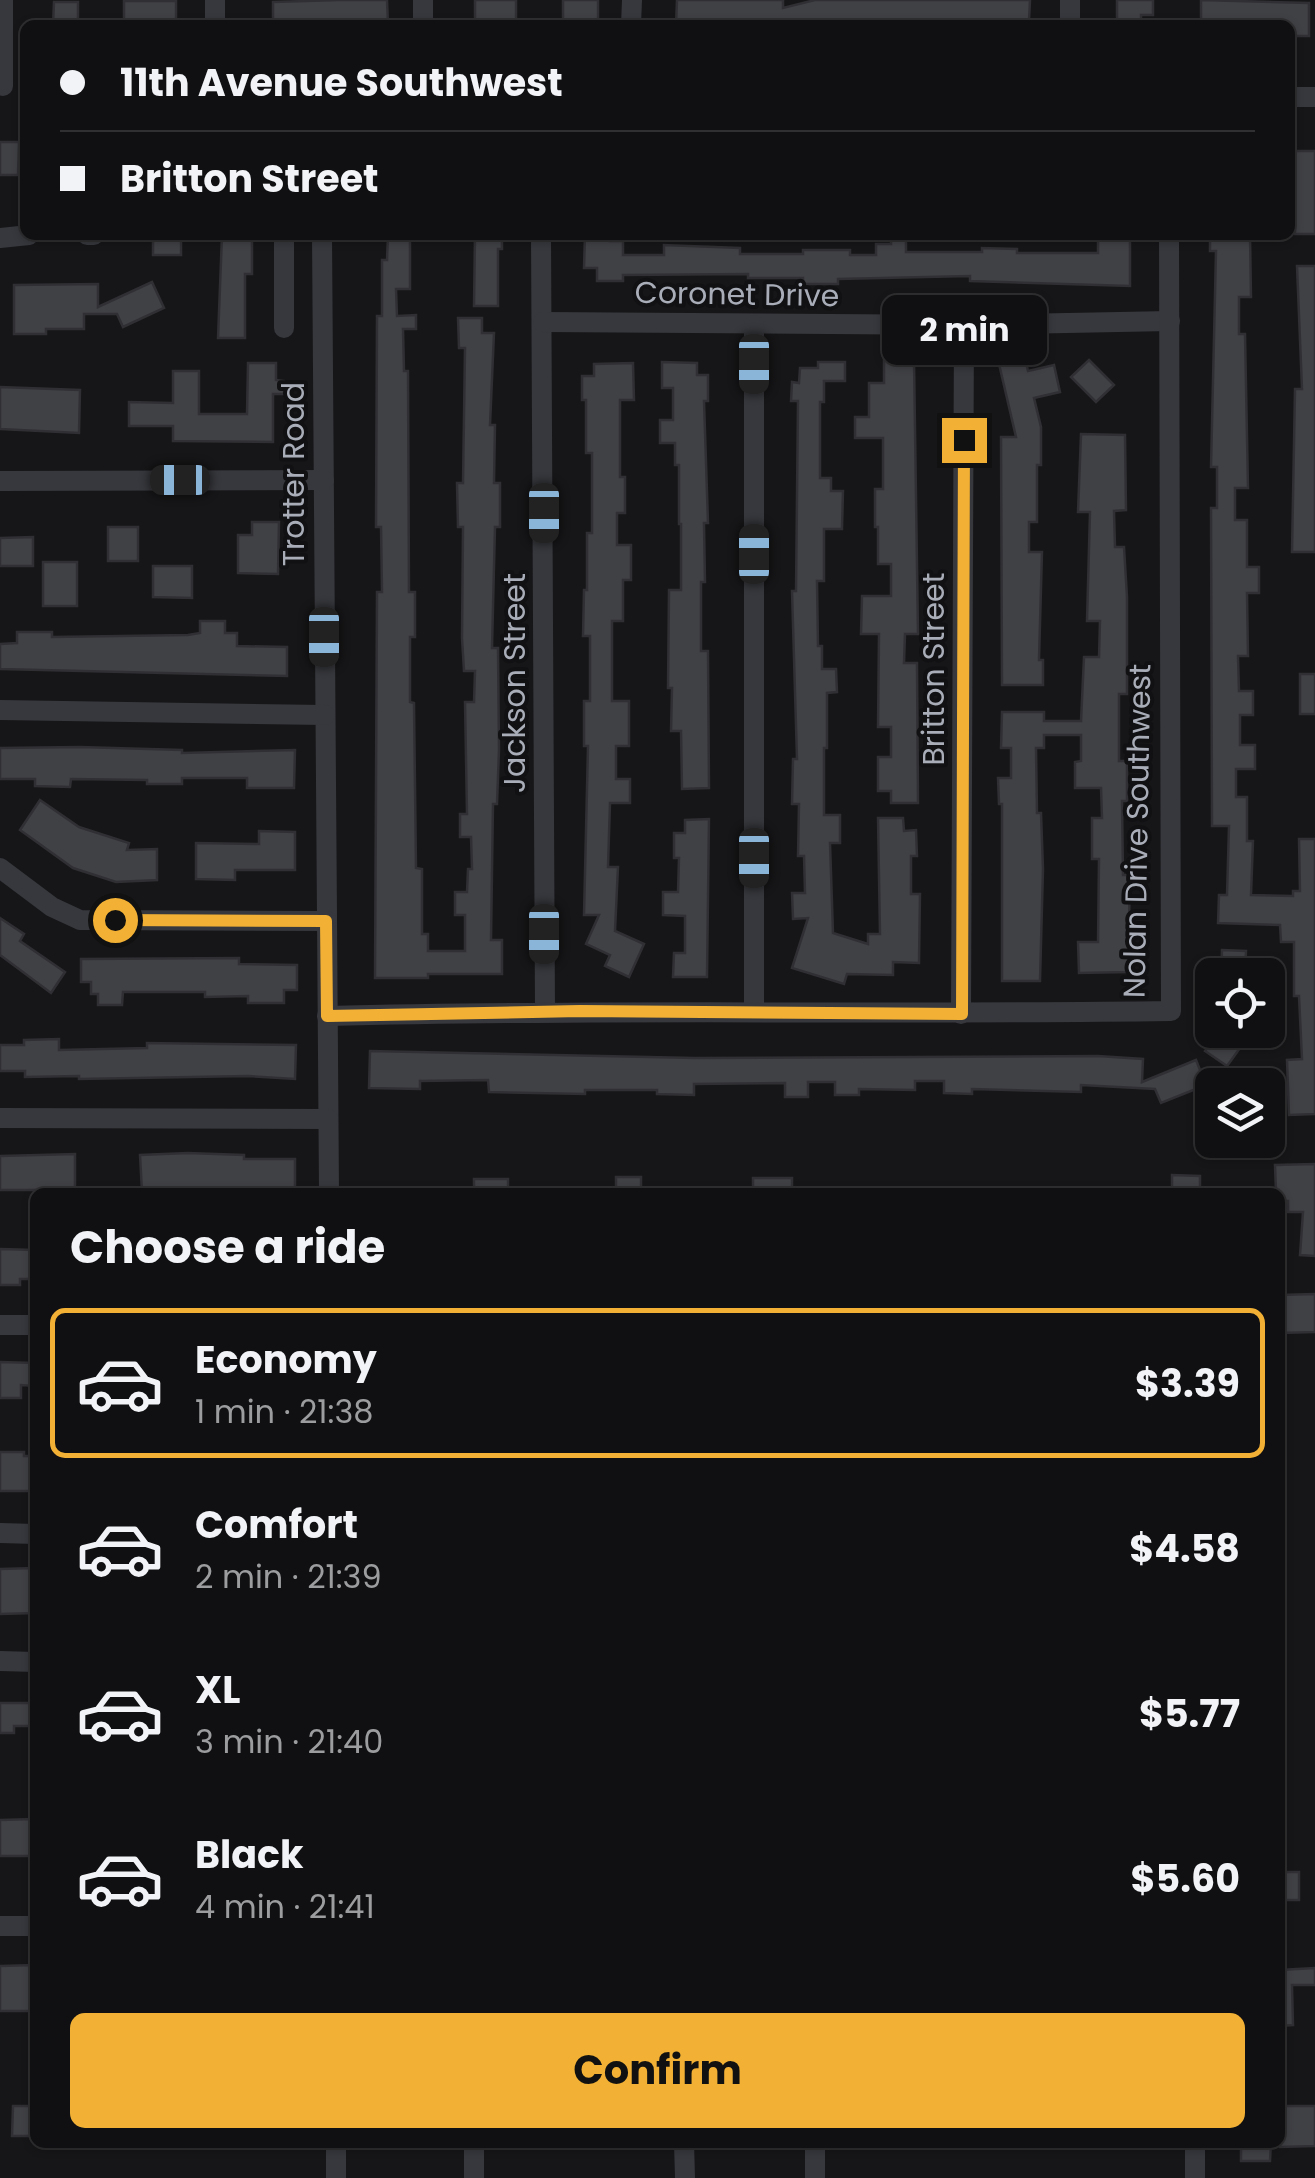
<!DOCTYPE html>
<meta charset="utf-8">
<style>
:root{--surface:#101012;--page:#1e1e20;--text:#f1f3f6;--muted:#9c9d9f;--line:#303032;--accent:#f2b134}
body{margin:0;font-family:Poppins,sans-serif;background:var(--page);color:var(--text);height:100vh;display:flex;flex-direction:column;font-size:38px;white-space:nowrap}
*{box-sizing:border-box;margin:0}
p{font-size:32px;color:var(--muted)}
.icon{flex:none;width:55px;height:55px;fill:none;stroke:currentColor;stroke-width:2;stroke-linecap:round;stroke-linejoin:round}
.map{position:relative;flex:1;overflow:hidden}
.drawer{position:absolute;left:30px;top:1188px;width:1255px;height:960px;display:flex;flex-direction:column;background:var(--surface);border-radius:15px;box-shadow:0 2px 8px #0004,0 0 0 2px var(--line)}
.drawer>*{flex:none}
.top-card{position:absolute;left:20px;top:20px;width:1275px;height:220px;border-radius:15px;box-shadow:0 2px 8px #0004,0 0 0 2px var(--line);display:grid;align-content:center;height:220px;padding:0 40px;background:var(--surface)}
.controls{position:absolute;left:1195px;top:958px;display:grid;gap:20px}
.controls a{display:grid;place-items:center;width:90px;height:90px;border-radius:15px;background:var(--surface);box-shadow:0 2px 8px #0004,0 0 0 2px var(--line);font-size:50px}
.end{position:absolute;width:45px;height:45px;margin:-22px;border:12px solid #f2b134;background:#111;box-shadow:0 0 0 5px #111}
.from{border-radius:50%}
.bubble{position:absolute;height:70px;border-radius:15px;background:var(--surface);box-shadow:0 2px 8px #0004,0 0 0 2px var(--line);font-size:32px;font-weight:700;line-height:70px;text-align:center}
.car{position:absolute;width:30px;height:60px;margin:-30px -15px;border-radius:12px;box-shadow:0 0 8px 2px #0007;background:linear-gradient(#222 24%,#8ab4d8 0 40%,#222 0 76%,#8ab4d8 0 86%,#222 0)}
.top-card b{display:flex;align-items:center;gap:35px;height:95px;font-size:38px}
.top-card b+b{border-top:2px solid var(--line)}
.top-card i{width:25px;height:25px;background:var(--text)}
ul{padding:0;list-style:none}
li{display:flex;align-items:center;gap:30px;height:150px;margin:0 20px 15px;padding:0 20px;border:5px solid transparent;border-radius:15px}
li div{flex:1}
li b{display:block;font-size:38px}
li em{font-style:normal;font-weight:700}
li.active{border-color:var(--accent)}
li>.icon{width:90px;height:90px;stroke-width:1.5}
h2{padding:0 40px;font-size:45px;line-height:120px}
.cta{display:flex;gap:20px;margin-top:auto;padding:20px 40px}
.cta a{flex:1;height:115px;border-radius:15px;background:var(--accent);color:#111;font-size:40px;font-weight:700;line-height:115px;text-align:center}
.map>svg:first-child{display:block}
</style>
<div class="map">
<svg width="1315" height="2178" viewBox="0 0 1315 2178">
<rect width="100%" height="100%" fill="#161618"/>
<!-- building -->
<g fill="#404145" stroke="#303034" stroke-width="2.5">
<path d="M339 0H387L388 25H273V2Z"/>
<rect x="475" y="0" width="41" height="25"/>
<rect x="563" y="0" width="35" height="25"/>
<path d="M677 0H783V8L815 0H1030L1029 21H970V25H676Z"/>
<path d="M1117 0H1153V15H1141V25H1117Z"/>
<path d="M1201 0 1309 3V36H1290V25L1201 24Z"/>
<rect x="124" y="1" width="52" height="24"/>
<path d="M54 2H78V25H53Z"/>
<path d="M0 142H19L18 175H0Z"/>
<path d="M1290 151H1315V234H1295V174H1290Z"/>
<rect x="153" y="235" width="28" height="20"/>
<path d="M222 235H252V274H245V338H218Z"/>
<path d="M388 235H410V289H396L397 316 416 315V329H403L404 371H408L409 592H415V637H410V702L414 703 416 868 422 869V934H428V951H465V915H455V892H467L468 869H472L471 837H460V814H467L465 702H474L475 671H464L462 638 463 527H458L457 483H463L465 348H459L458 318H482V333H494L490 425H495L494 483H500V527H495L492 648H498L499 750 497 804H493L491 940H502V974H428V978H375L377 592H382L381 527H376L377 316H382V260H387Z"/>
<path d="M475 235H502V249H498V306H474Z"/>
<path d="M585 235H610V241H623V255H664V245L740 248V254H803V250H850V255H876V244H891V235H906V252H982V248L1017 249V253H1098V235H1130V286L970 281V276L838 279V284H803V278H748V274L623 275V281H597V268H584Z"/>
<path d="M1210 235H1250L1251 297H1239V334H1245L1248 488H1235V520H1247V567H1259V593H1247L1248 656H1238L1239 691H1253V715H1240V745H1255V769H1236V797H1247V841H1253L1251 895 1293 896V891H1300L1299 839H1315V1114L1289 1115 1287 1060 1302 1059 1299 996H1294V942H1281L1280 925 1218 923 1219 895H1227L1229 826H1212L1211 508H1217V467H1211L1216 251H1210Z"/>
<path d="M1297 266H1315V552H1292L1295 389H1302Z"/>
<path d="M152 282 164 308 123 327 117 314H84V329H46V334H14V285L98 284V307Z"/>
<path d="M1025 358 1028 371 1054 365 1060 392 1034 398 1041 427V465H1037V522H1029V552H1042L1039 660H1043V685H1002L1001 437H1016L999 364Z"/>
<path d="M884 359H914L918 634H905L904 663H917L918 803H891V791H878V757H891V727H878L879 634H861L862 596H891V564H878V527H875V489H883V438H855V417H869V383H884Z"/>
<path d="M1089 360 1114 385 1096 402 1071 377Z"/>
<path d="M662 362 697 363V375H708V401H704L708 523H704L705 582H701V651H708L709 788 682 789 681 731H671L672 688H668L669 590H681V524H679V465H675V443H660V420H673V388H662Z"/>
<path d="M818 362H845V381H824V402H820V478H831V491H843L842 529H824V581H817L818 646H822V669H836L837 692 827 693V748H824V815H840V843H830L833 933 868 944V934H880L878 818H903L904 831 916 830 917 856H911V894H920L919 963 893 962V975L847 974 844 984 792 968 808 918 793 919 792 893H805L804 856H798L799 804H792L793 759H797L792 591H796L798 401H791L792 382 799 383 800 368H818Z"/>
<path d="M248 363H276V380L284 381V394H273V442L173 441V426H129V402L173 403V371H199V414H247Z"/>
<path d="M633 363 634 400H620V477H625V513H617V545H631V580H623V621H612V701H629V746H616V779H630V803H610L608 867H618L615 931 644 944 629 977 605 966 610 955 586 944 599 915H584L588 746H584V701H590V636H583L584 590H587V533H592V453H586V400H582V376H594V364Z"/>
<path d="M0 387 80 390 79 433 0 429Z"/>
<path d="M1081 434 1125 435 1126 510 1114 511 1115 547H1124L1127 597V694H1119V761H1127V801H1122L1123 875H1130L1128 972 1079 973 1078 942H1098L1099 859H1092V818H1102L1101 788H1075V762L1081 761V735H1044V748H1036L1037 813H1041L1043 869 1040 981H1002V804H999L998 778H1011V748H1001L1002 712H1044V721H1081L1084 657H1099L1100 621H1087L1090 512H1078Z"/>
<path d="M252 522H279L278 574 238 573V535H252Z"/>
<rect x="108" y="527" width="30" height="34"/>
<path d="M33 537V566H0V538Z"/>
<rect x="43" y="562" width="34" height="44"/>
<path d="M153 566H192V598L153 597Z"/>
<path d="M200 621H225V633H237V646L287 647V676L0 669V644L17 643V632H52V637L188 635 200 633Z"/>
<rect x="1300" y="674" width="15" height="40"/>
<path d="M80 747 182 750V753L295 750 294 788H247V778H182V784H147V780L71 779 70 787 35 786V779H0V748Z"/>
<path d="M40 800 79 827 129 843 127 850 157 849V880L116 882 73 868 20 830Z"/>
<path d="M709 819 707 977H673L674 953H685V916L663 915V892H678L679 858H674V833H685V820Z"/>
<path d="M259 831 295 832V870H235V880L196 879V843L259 844Z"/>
<path d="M0 918 24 934 20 941 65 972 51 993 0 955Z"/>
<path d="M1222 950 1246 951 1245 975H1221Z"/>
<path d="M239 958V964L297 965V990H284V1003H248V996L205 997V992H123L122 1005H98V994H91V982H81V959Z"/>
<path d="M1220 1030H1253L1227 1066 1205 1051Z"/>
<path d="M59 1039V1050L147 1048V1043L296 1045 295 1079 248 1076 79 1079V1076L25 1077V1071H0V1045H24V1040Z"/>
<path d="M370 1051 695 1058 1098 1056 1143 1059 1142 1082 1196 1060 1206 1085 1161 1103 1155 1089 1081 1085V1092L972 1089V1094L944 1093V1081H915V1090L859 1089V1095H835V1082H808V1097H785V1083L694 1084V1095L657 1094V1090H585V1094L489 1092 488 1080 420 1081V1089L369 1088Z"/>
<path d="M188 1153 244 1155V1159H295V1192H142L140 1155Z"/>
<path d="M75 1154V1190H0V1156Z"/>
<path d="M1315 1164V1256L1300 1255 1303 1212H1288V1201H1280V1192H1276L1275 1165Z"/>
<path d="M1172 1175 1200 1176V1192H1172Z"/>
<rect x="616" y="1177" width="25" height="15"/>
<rect x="753" y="1178" width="39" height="14"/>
<rect x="474" y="1179" width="34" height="13"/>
<path d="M0 1249 35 1250V1279H20V1285H0Z"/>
<path d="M1315 1294V1332L1280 1333V1295Z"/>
<path d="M0 1362 35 1363V1386L21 1385V1398H0Z"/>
<path d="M0 1452H24V1456H35V1491H0Z"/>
<path d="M34 1568 35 1613 0 1614V1569Z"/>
<path d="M0 1703H35V1726H14V1733H0Z"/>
<path d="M35 1819V1856H0V1820Z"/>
<rect x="1280" y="1872" width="19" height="28"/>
<path d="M35 1965V2011H0V1966Z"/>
<path d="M1315 1968V1985H1292L1293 2025 1280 2026V1970Z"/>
<path d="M13 2106H35V2136H12Z"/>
<path d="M1280 2106H1315V2146L1280 2147Z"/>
<path d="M1241 2142H1271L1270 2161H1241Z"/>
</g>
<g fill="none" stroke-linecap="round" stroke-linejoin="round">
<!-- minor -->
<g stroke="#37383d" stroke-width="20">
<path d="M3 0V86"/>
<path d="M215 25V0"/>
<path d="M423 25V0"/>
<path d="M631 25 632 0"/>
<path d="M1070 25V0"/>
<path d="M1290 97H1315"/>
<path d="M87 235H94"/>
<path d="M322 235 329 1192"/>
<path d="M541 235 545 1011"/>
<path d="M0 238 29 235"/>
<path d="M543 322 964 325 1170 321"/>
<path d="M754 325V1010"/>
<path d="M284 328V235"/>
<path d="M0 481 324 480"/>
<path d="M0 710 325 715"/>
<path d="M0 868 52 907 80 920 327 921"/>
<path d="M961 1014 964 325"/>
<path d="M327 1016C608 1009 889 1015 1171 1011L1169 235"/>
<path d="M0 1118 328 1119"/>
<path d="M0 1325H35"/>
<path d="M0 1533 35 1534"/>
<path d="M0 1661 35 1662"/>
<path d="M0 1926H35"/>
<path d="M336 2142V2178"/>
<path d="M474 2142V2178"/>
<path d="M684 2142 685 2178"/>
<path d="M815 2142V2178"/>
<path d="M1195 2178V2142"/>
</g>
</g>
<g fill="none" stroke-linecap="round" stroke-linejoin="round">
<!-- route -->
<path stroke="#f2b134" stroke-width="12" d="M115 920 326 921 327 1016 580 1011 962 1014 964 440"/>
</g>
<g text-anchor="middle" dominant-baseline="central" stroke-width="8" stroke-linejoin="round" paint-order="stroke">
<!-- street labels -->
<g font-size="30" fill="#a8adb8" stroke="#111113">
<text transform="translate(737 294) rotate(1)">Coronet Drive</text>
<text transform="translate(293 474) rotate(-90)">Trotter Road</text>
<text transform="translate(933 669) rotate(-90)">Britton Street</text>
<text transform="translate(514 683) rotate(-90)">Jackson Street</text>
<text transform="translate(1137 831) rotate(-89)">Nolan Drive Southwest</text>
</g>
</g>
</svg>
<div class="controls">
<a><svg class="icon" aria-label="locate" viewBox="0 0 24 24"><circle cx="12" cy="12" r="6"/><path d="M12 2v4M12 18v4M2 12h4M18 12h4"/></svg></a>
<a><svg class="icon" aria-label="layers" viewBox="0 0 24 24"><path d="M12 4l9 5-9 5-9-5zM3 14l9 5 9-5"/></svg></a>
</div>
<i class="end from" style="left:115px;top:920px"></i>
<i class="end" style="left:964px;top:440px"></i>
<div class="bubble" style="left:882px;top:295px;width:165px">2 min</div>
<i class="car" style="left:754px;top:364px;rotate:180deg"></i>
<i class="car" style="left:180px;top:480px;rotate:270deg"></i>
<i class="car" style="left:544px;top:513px;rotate:180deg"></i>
<i class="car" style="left:754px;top:554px;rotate:0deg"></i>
<i class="car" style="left:324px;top:637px;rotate:180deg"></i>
<i class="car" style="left:754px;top:858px;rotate:180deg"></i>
<i class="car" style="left:544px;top:934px;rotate:180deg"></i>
<div class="top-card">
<b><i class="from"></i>11th Avenue Southwest</b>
<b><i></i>Britton Street</b>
</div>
<section class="drawer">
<h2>Choose a ride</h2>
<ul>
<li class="active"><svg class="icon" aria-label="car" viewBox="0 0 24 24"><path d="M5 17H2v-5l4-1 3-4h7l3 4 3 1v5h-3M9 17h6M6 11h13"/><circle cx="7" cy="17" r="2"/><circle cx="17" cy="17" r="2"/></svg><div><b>Economy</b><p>1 min · 21:38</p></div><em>$3.39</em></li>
<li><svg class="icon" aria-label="car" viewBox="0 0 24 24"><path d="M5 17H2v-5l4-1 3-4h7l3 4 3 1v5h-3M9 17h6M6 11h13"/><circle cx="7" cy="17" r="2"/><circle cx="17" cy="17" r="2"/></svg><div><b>Comfort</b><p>2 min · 21:39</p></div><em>$4.58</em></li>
<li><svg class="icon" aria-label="car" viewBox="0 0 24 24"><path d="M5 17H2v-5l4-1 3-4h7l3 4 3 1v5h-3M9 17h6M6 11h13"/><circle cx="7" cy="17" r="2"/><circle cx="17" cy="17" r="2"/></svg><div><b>XL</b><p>3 min · 21:40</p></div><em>$5.77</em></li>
<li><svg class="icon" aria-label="car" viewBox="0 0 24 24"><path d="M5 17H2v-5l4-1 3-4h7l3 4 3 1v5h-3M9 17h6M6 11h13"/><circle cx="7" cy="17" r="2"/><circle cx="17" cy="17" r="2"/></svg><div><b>Black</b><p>4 min · 21:41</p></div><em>$5.60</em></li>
</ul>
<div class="cta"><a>Confirm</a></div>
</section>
</div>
